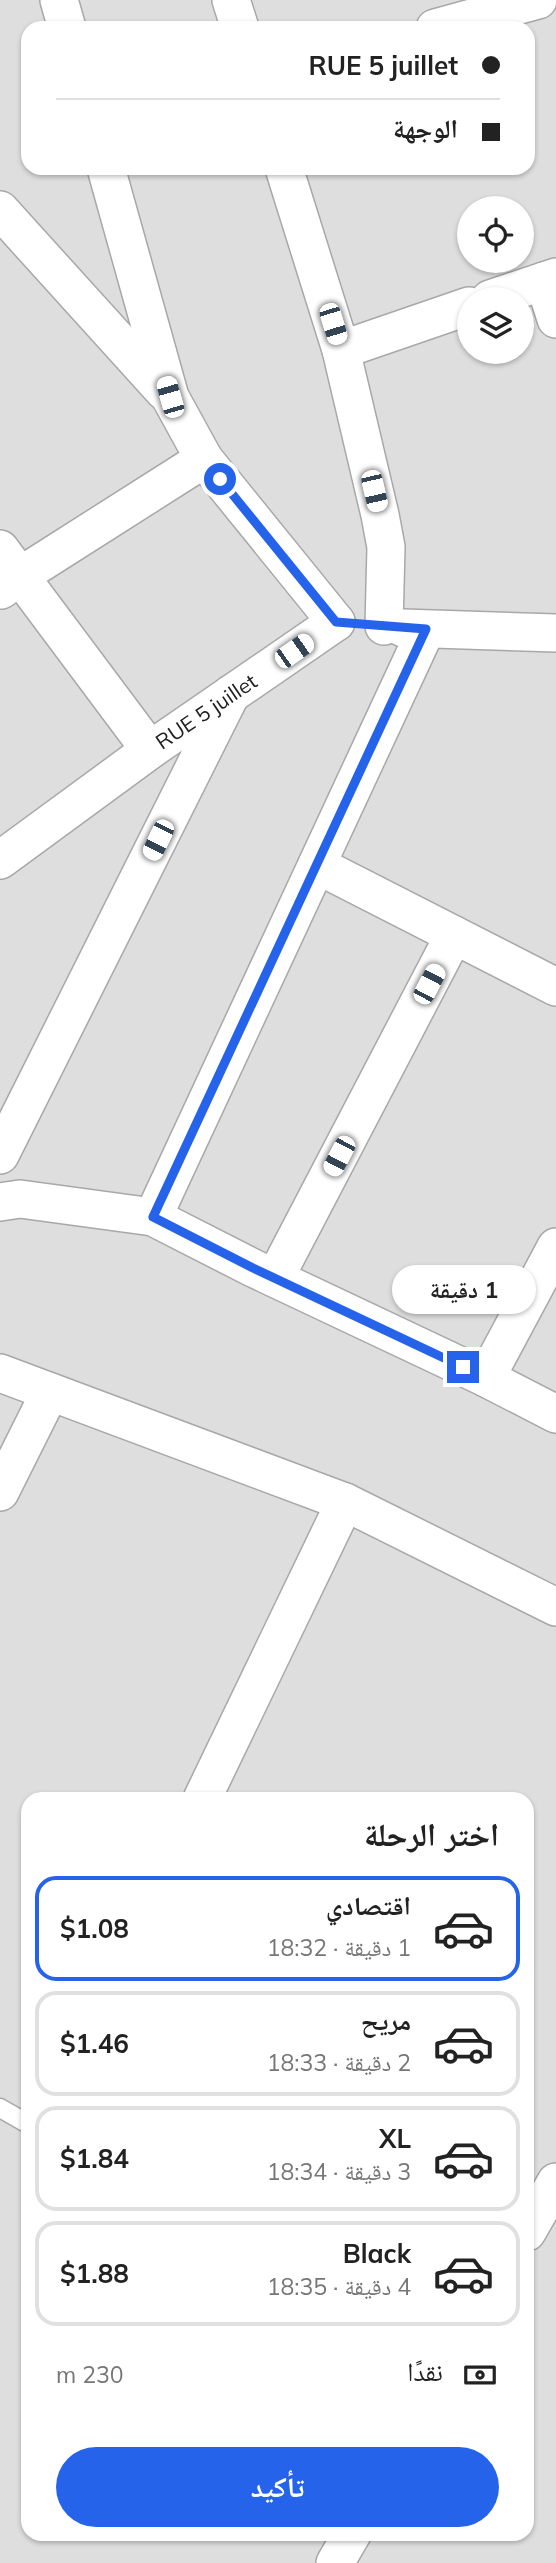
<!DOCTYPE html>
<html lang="ar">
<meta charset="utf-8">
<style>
:root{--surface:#fff;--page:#f6f6f6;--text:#222;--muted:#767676;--line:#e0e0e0;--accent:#2563eb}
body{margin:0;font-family:Mulish,"Noto Naskh Arabic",sans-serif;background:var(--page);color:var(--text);direction:rtl;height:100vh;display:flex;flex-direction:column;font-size:26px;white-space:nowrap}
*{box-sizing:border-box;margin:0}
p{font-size:23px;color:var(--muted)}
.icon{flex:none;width:38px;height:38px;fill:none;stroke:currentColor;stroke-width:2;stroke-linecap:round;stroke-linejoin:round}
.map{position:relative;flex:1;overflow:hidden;direction:ltr}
.details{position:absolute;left:21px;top:1792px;width:513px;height:749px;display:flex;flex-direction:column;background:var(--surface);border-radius:21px;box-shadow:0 2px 5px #0004;direction:rtl}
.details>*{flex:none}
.hud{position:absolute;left:21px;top:21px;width:514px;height:154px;border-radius:21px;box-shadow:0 2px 5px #0004;direction:rtl;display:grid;align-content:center;height:154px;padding:0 35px;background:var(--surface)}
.tools{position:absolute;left:457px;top:196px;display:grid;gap:14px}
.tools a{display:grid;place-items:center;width:77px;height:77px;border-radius:50%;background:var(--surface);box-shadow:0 2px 5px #0004;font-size:35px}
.end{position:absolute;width:32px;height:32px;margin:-16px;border:9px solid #2563eb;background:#fff;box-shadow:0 0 0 4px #fff}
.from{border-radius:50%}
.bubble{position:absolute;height:49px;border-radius:24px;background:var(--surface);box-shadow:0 2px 5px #0004;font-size:23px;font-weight:700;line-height:49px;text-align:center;direction:rtl}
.car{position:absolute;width:21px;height:42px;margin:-21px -10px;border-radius:9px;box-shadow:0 0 5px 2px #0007;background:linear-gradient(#fff 24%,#345 0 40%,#fff 0 76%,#345 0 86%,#fff 0)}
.hud b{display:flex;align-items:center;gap:24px;height:66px;font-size:26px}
.hud b+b{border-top:2px solid var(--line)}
.hud i{width:18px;height:18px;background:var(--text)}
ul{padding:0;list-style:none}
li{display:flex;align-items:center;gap:21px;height:105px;margin:0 14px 10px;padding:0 21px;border:4px solid var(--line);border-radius:21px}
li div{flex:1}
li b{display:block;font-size:26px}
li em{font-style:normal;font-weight:700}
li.selected{border-color:var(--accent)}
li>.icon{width:63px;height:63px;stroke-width:1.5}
h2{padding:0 35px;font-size:32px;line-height:84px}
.pay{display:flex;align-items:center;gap:18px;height:77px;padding:0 35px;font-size:26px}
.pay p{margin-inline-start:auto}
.action{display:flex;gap:14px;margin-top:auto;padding:14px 35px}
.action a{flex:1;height:80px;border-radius:42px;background:var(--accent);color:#fff;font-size:28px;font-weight:700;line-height:80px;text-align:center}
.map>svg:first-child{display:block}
</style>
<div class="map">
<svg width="556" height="2563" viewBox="0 0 556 2563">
<rect width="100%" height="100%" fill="#f2f0e8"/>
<!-- residential -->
<path fill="#dfdede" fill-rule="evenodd" d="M0 0H556V2563H0ZM28 28H528V168H28ZM469 208H522V261H469ZM469 299H522V352H469ZM28 1799H527V2534H28Z"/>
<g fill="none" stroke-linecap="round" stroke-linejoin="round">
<defs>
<path id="service" d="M0 2108 28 2124"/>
<g id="minor">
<path d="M59 0 67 28"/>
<path d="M231 0 240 28"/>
<path d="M435 28 538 0"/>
<path d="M284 168 341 350 380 515 386 547 384 626"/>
<path d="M0 210 164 391"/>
<path d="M544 281 556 319"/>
<path d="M490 299 556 277"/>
<path d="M341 350 469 306"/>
<path d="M204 459 336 622"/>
<path d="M0 549 20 576 204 459 170 397 106 168"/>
<path d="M1 590 20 576 150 750"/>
<path d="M403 628 556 633"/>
<path d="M0 860 150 750 336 622"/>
<path d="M317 865 556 987"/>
<path d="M0 1155 231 694"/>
<path d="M0 1202 20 1199 153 1217 253 1268 486 1378 556 1414"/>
<path d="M153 1217 426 630"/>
<path d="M275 1278 454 935"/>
<path d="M0 1373 345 1502 556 1607"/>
<path d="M486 1378 556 1247"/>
<path d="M0 1492 50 1392"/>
<path d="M202 1799 345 1502"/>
<path d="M527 2232 556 2182"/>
<path d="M335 2563 352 2534"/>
</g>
</defs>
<!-- service casing -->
<use href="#service" stroke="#a8a8a8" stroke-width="21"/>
<!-- minor casing -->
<use href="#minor" stroke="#a8a8a8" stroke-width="40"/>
<!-- service -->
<use href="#service" stroke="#fff" stroke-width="18"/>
<!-- minor -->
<use href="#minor" stroke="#fff" stroke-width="37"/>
</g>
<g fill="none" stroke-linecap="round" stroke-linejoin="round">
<!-- route -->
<path stroke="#2563eb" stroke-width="9" d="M220 479 336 622 426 629 153 1217 253 1268 463 1367"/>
</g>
<g text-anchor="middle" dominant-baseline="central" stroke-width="5" stroke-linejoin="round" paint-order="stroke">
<!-- street labels -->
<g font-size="21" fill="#212121" stroke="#fff">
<text transform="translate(206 711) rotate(-34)">RUE 5 juillet</text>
</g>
</g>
</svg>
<div class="tools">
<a><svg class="icon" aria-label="locate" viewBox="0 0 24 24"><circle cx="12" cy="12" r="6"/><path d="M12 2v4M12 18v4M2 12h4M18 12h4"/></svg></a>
<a><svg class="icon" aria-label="layers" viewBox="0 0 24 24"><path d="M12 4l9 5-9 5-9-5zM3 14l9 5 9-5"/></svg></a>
</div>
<i class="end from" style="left:220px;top:479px"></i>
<i class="end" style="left:463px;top:1367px"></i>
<div class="bubble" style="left:392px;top:1265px;width:144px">1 دقيقة</div>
<i class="car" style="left:333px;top:324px;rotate:163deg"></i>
<i class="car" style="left:170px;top:397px;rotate:344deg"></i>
<i class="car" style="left:374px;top:491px;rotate:167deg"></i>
<i class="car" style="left:294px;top:651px;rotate:55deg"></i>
<i class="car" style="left:158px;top:840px;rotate:206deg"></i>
<i class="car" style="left:429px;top:984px;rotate:28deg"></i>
<i class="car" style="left:339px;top:1156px;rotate:208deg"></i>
<div class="hud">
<b><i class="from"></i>RUE 5 juillet</b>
<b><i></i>الوجهة</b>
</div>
<section class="details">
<h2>اختر الرحلة</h2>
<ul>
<li class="selected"><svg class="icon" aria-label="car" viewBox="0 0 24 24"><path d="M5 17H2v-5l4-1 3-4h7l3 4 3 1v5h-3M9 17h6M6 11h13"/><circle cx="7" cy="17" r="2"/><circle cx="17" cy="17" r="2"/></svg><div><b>اقتصادي</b><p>1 دقيقة · 18:32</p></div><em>$1.08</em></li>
<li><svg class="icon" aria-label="car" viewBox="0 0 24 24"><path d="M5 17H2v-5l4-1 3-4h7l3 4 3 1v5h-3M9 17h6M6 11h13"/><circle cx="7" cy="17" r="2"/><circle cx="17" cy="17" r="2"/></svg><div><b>مريح</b><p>2 دقيقة · 18:33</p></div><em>$1.46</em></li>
<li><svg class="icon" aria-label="car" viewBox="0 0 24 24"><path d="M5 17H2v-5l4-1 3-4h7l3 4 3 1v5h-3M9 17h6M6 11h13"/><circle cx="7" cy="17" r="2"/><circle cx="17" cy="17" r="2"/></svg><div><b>XL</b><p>3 دقيقة · 18:34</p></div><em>$1.84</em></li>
<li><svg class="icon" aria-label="car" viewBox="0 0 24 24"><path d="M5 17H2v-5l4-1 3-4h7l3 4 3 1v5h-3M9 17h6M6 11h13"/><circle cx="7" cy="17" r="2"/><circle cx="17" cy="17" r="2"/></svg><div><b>Black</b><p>4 دقيقة · 18:35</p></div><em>$1.88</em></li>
</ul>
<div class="pay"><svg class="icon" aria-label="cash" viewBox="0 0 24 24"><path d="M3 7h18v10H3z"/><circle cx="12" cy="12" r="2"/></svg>نقدًا<p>230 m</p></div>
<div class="action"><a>تأكيد</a></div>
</section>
</div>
